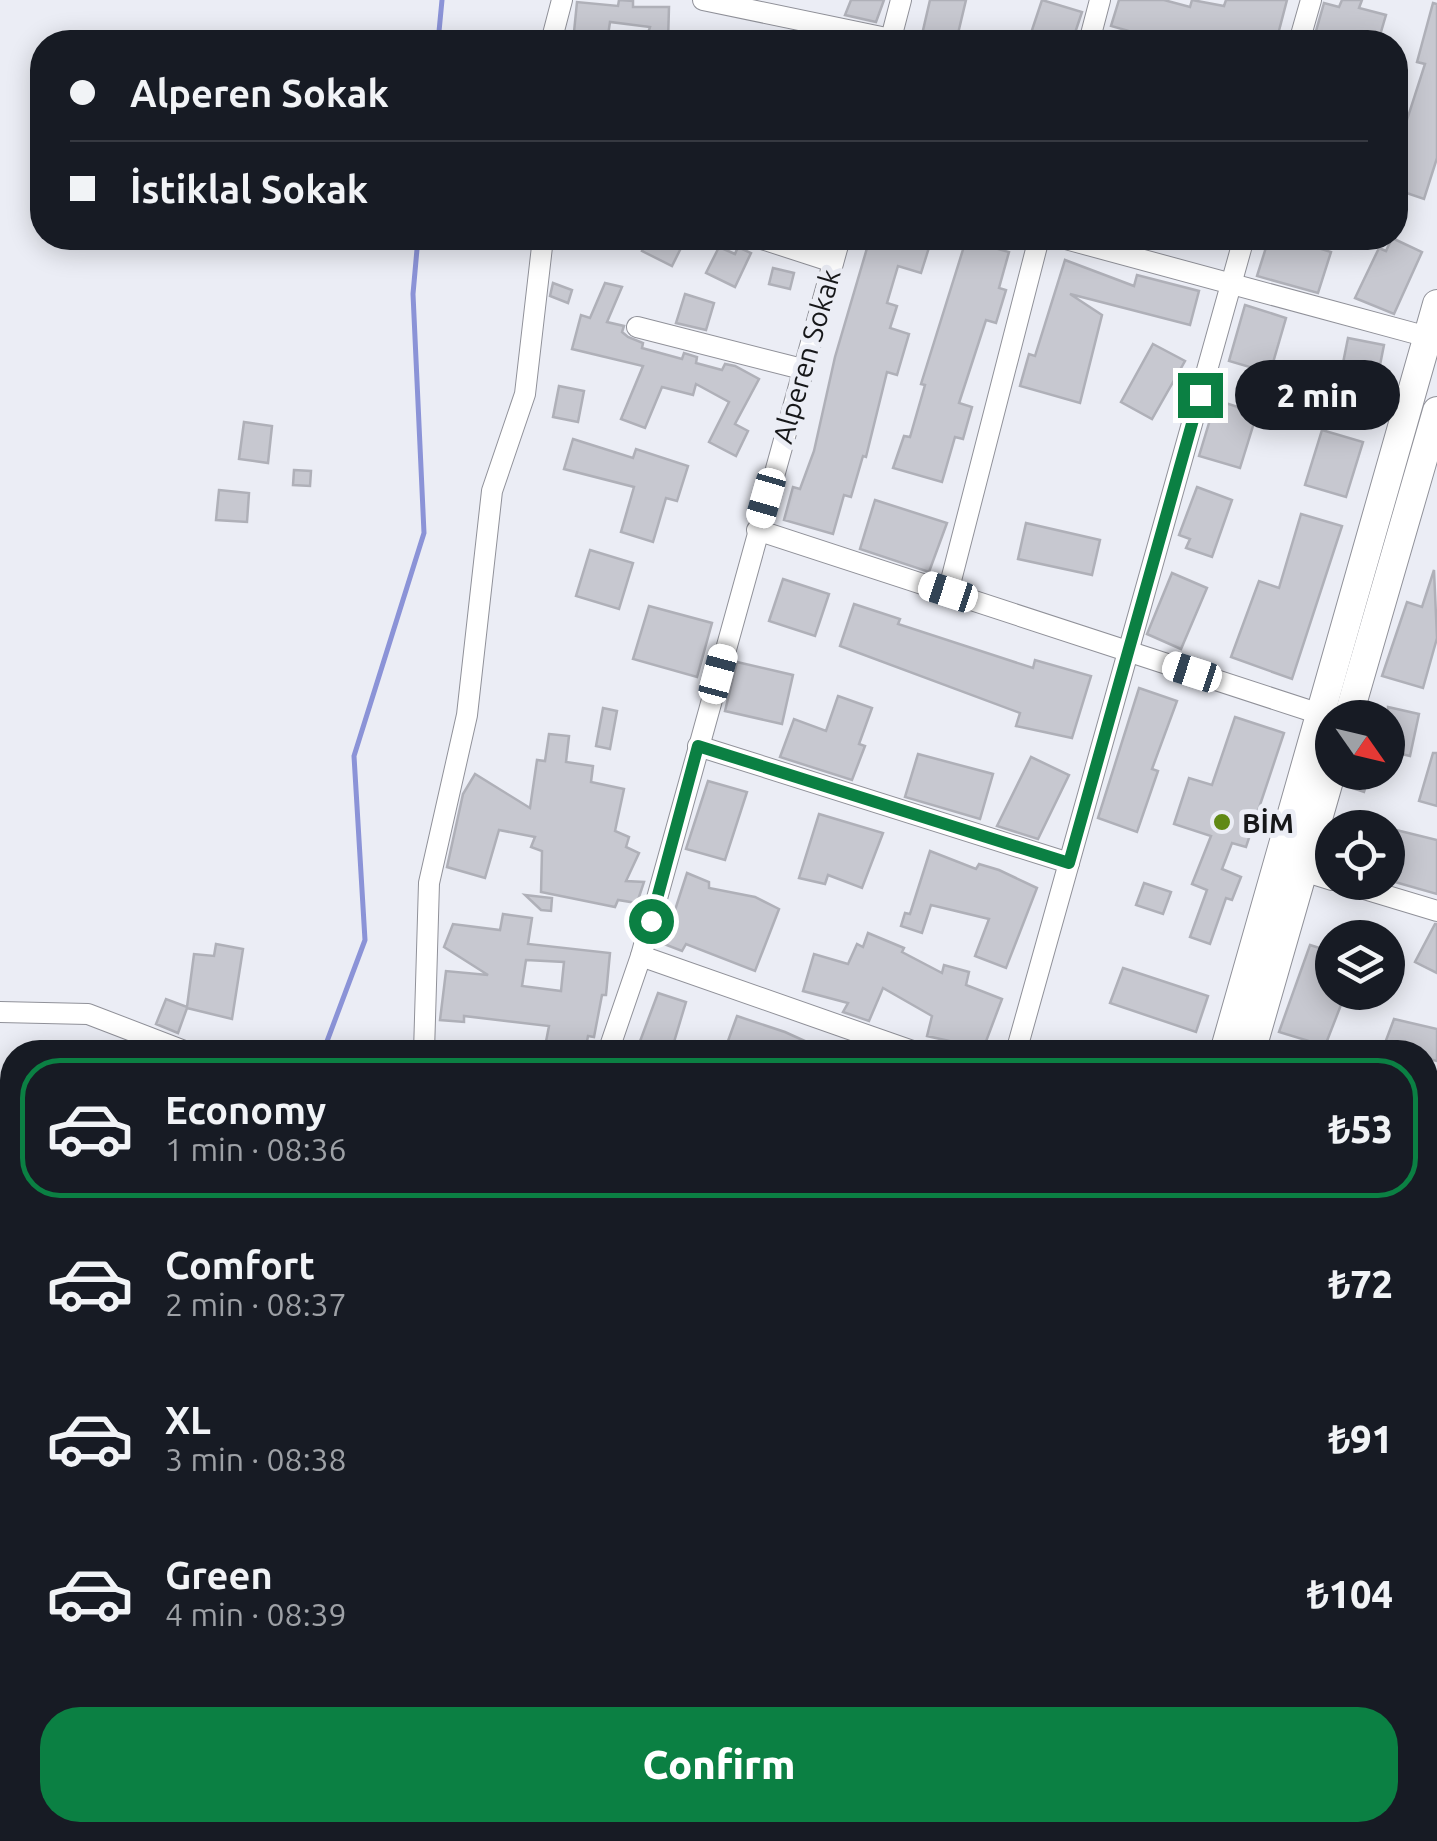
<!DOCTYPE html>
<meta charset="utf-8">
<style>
:root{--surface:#171b24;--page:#242831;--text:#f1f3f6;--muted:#9ea1a6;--line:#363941;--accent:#0b8043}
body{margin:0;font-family:Ubuntu,sans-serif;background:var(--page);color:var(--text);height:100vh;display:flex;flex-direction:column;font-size:38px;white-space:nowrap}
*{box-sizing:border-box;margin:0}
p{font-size:32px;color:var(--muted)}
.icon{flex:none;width:55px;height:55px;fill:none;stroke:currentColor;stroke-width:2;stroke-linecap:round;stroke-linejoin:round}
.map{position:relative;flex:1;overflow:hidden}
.panel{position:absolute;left:0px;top:1040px;width:1438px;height:802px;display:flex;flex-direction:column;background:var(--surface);border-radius:40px 40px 0 0;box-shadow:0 5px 25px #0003}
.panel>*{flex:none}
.hud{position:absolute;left:30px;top:30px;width:1378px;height:220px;border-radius:40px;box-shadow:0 5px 25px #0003;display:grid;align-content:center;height:220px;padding:0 40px;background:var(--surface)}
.needle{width:65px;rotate:124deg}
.fabs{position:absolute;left:1315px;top:700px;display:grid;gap:20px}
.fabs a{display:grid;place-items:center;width:90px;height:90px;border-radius:50%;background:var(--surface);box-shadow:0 5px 25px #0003;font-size:50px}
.end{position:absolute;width:45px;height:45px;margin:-22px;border:12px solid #0b8043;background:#fff;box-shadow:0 0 0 5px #fff}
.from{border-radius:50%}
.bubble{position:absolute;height:70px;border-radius:35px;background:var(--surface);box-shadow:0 5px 25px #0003;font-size:32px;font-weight:800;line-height:70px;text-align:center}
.car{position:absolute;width:30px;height:60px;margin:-30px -15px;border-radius:12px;box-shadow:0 0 8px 2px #0007;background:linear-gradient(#fff 24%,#345 0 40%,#fff 0 76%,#345 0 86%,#fff 0)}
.hud b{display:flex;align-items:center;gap:35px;height:95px;font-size:38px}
.hud b+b{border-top:2px solid var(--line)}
.hud i{width:25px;height:25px;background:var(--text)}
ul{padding:18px 0 0;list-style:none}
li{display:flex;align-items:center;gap:30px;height:140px;margin:0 20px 15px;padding:0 20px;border:5px solid transparent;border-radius:40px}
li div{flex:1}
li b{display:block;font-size:38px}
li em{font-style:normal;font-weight:800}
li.current{border-color:var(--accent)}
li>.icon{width:90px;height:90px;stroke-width:1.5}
.button{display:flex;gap:20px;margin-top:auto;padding:20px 40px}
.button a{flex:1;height:115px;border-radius:40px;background:var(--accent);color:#fff;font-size:40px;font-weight:800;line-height:115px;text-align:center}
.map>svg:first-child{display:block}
</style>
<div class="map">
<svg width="1437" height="1841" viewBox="0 0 1437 1841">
<rect width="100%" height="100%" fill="#ebedf5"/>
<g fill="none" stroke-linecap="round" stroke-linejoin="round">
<!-- stream -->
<g stroke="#8b93d7" stroke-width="5">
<path d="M438 42 442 0"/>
<path d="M323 1052 365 940 354 756 424 533 413 294 418 238"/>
<path d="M188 1841 191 1830"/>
</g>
</g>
<!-- building -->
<g fill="#c7c8d0" stroke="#afb0b8" stroke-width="2.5" fill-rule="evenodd">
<path d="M619 0 633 1V7H669L668 42H645L650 27 610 22 607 42H573L577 2 618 6Z"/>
<path d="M851 0H884L876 22 845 15Z"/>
<path d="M930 0H966L956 42 921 39Z"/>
<path d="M1042 0 1082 12 1072 42H1028Z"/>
<path d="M1119 0H1164L1190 7 1192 0 1224 6 1226 0H1287L1276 42H1206L1169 33 1167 42 1111 26Z"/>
<path d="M1342 0H1362L1359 8 1386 15 1378 42 1314 38 1324 3 1339 7Z"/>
<path d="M1433 3 1437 4V158L1424 199 1395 189V119L1406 123 1425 64 1417 62Z"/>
<path d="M649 238H686L672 266 642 251Z"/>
<path d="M870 238H932L921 273 898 266 887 303 897 306 890 328 909 334 897 375 887 372 866 457 863 456 851 497 844 495 833 534 784 520 793 487 800 489 814 451 835 357Z"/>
<path d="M1269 238H1287L1331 252 1318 293 1257 276Z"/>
<path d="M1392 238 1422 252 1394 314 1355 298 1379 248 1386 251Z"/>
<path d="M966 240 1009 252 999 288 1006 290 996 323 986 320 959 403 972 407 963 439 955 437 942 482 893 468 904 436 910 437 925 385 921 384Z"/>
<path d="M719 247 735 254 738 247 751 253 735 287 706 273Z"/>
<path d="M1065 260 1134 286 1137 275 1199 291 1190 325 1070 294 1102 315 1080 403 1020 386 1029 354 1035 356Z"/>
<path d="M773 268 794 273 790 289 769 284Z"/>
<path d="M553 283 572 290 568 303 550 296Z"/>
<path d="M605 283 622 287 607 322 624 326 622 332 628 337 643 343 642 348 682 359 684 353 697 357 696 363 722 370 725 364 735 366 759 379 735 424 748 431 736 456 709 442 729 402 696 384 693 395 662 387 645 428 621 419 643 366 572 349 581 315 590 318Z"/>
<path d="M685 294 714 303 706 330 676 323Z"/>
<path d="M1245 305 1286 318 1270 373 1229 361Z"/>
<path d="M1348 338 1384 345 1371 410 1335 403Z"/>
<path d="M1153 344 1185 361 1152 419 1121 402Z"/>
<path d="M559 386 584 391 578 422 553 417Z"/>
<path d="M1216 400 1257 413 1240 468 1199 456Z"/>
<path d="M244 422 272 426 268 463 239 459Z"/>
<path d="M1322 430 1363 442 1346 497 1305 485Z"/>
<path d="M573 439 633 458 636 449 688 466 677 501 666 498 653 542 621 532 634 487 564 469Z"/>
<path d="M294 470 311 471 310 486 293 485Z"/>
<path d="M1197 487 1232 500 1212 557 1186 548 1190 539 1179 535Z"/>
<path d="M219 490 249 493 247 522 216 520Z"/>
<path d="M875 500 947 523 929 572 860 549Z"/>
<path d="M1301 514 1342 526 1292 679 1231 657 1259 581 1279 588Z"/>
<path d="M1026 523 1100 540 1092 575 1018 559Z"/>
<path d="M590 550 633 563 619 609 576 596Z"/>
<path d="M1434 570 1437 638 1423 688 1382 676 1407 602 1422 607Z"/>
<path d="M1172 573 1207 588 1181 649 1147 634Z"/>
<path d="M783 579 829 594 815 636 769 621Z"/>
<path d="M854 604 900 619 898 624 1033 668 1035 660 1091 676 1072 738 1016 726 1020 713 840 646Z"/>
<path d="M649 606 712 623 697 677 633 659Z"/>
<path d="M737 662 793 675 782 724 725 711Z"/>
<path d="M1139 688 1177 701 1152 769 1158 771 1137 832 1098 818Z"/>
<path d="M838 696 872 708 859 744 865 746 852 780 780 757 794 719 826 731Z"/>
<path d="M1388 707 1419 714 1410 756 1388 751Z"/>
<path d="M603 708 617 711 610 749 596 746Z"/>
<path d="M1235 717 1284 733 1246 847 1232 843 1222 869 1241 877 1232 900 1226 898 1210 944 1190 937 1207 890 1192 884 1211 836 1174 824 1189 778 1212 785Z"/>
<path d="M549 734 569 736 566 762 593 766 591 782 624 789 615 831 629 837 626 847 639 853 626 881 644 882 637 903 618 900 615 907 541 892 542 851 531 847 535 837 499 830 485 878 447 867 463 794 475 774 530 808 537 760 545 761Z"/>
<path d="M1433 753H1437V806L1419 801Z"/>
<path d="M918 754 993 774 980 819 905 797Z"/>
<path d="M1031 757 1069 775 1038 839 997 826Z"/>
<path d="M1356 772H1370L1364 792 1352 788Z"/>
<path d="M708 781 747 792 725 860 686 849Z"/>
<path d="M819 814 883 833 862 888 828 875 825 884 799 878Z"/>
<path d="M1388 828 1437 840V894L1388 880Z"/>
<path d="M930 851 976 869 979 864 999 870 1037 888 1006 968 975 956 989 919 931 905 922 933 901 926 905 913 910 914Z"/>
<path d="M687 873 709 882V888L755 897 779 909 755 971 686 944 682 951 664 944Z"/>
<path d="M1144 883 1171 892 1163 914 1136 905Z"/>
<path d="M525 895 552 898 551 911 541 910Z"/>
<path d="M503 914 532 918 528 944 610 953 606 995H602L594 1037 588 1036 585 1052H544L549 1026 464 1016V1022L440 1020 446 971 488 975 444 947 453 924 500 930ZM526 960 564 962 561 991 522 986Z"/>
<path d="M1435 924H1437V973L1415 962Z"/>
<path d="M868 933 904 948 902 952 942 973 944 965 969 972 966 985 1002 999 982 1052H964L956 1050 958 1043 927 1036 932 1016 883 988 869 1021 843 1012 848 1003 803 991 814 954 848 964 857 944 863 947Z"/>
<path d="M216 944 243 949 232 1019 187 1008 178 1033 156 1024 166 999 187 1007 194 954 214 956Z"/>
<path d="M1310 945 1332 952V992H1346L1325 1046 1279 1032Z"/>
<path d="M1123 968 1208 996 1196 1032 1110 1003Z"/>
<path d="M658 993 686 1002 671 1052H636Z"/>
<path d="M737 1016 785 1032 829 1052H724Z"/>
<path d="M1394 1019 1437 1029V1061L1425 1058V1052L1385 1043Z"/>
</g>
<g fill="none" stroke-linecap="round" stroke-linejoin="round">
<defs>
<g id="minor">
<path d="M703 0 891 39"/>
<path d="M551 42 562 0"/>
<path d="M890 42 901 0"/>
<path d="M1089 42 1100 0"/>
<path d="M1299 42 1311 0"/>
<path d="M759 238 833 262"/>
<path d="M1062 238 1428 337"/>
<path d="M637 327 802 369"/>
<path d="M757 530 1320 714"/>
<path d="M948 592 1039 238"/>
<path d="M698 746 1069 863"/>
<path d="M1303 871 1332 880"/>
<path d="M1341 882 1437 911"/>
<path d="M641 956 915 1052"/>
<path d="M0 1012 88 1014 187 1052"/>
<path d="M424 1052 429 883 467 715 492 491 525 394 543 238"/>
<path d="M608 1052 641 956 840 238"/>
<path d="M1016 1052 1244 238"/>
<path d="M1425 1183 1437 1145"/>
<path d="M78 1841 81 1830"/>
<path d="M261 1841 264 1830"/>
<path d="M432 1841 435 1830"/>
</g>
<path id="tertiary" d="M1425 1505 1437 1509"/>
<g id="secondary">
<path d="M1348 718 1437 411"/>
<path d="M1224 1052 1437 304"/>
<path d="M1251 1052 1332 770"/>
<path d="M1002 1841 1005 1830"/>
<path d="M1029 1841 1032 1830"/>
</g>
</defs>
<!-- minor casing -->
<use href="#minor" stroke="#909199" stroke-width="22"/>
<!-- tertiary casing -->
<use href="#tertiary" stroke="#909199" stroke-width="28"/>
<!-- secondary casing -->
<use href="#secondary" stroke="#909199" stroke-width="30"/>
<!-- minor -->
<use href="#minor" stroke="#fff" stroke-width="20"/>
<!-- tertiary -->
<use href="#tertiary" stroke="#fff" stroke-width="25"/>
<!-- secondary -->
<use href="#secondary" stroke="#fff" stroke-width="28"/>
</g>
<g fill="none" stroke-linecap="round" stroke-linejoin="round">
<!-- route -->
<path stroke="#0b8043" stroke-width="12" d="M651 921 698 746 1069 863 1200 395"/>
</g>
<!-- markers -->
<circle fill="#608915" stroke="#ebedf5" stroke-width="4" cx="1222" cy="822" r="10"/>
<g text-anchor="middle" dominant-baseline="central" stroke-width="10" stroke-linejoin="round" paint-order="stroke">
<!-- street labels -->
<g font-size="28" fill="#161719" stroke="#ebedf5">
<text transform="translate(806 356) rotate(-74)">Alperen Sokak</text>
</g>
<!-- poi labels -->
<g font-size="28" font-weight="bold" fill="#161719" stroke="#ebedf5" text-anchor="start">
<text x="1242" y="822">BİM</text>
</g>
</g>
</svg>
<div class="fabs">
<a><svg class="needle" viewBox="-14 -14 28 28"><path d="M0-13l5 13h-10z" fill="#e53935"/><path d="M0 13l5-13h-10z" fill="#9ea1a6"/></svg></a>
<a><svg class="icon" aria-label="locate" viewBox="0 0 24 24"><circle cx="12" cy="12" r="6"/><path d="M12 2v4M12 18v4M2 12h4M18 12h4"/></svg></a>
<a><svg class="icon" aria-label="layers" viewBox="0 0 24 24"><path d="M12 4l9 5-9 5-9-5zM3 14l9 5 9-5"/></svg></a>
</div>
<i class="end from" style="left:651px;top:921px"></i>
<i class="end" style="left:1200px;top:395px"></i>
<div class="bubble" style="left:1235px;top:360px;width:165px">2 min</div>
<i class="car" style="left:766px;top:498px;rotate:196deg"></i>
<i class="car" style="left:948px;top:592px;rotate:288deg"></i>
<i class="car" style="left:1192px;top:672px;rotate:288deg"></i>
<i class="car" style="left:718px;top:674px;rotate:15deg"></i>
<div class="hud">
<b><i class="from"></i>Alperen Sokak</b>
<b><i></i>İstiklal Sokak</b>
</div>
<section class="panel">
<ul>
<li class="current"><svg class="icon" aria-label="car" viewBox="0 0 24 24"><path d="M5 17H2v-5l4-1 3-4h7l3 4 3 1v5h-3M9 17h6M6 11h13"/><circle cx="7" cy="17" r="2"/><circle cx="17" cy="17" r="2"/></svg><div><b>Economy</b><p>1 min · 08:36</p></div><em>₺53</em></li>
<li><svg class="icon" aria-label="car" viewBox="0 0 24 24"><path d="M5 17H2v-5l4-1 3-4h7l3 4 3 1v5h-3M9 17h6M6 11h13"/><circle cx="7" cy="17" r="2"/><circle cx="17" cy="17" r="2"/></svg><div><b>Comfort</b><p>2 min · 08:37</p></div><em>₺72</em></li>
<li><svg class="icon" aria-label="car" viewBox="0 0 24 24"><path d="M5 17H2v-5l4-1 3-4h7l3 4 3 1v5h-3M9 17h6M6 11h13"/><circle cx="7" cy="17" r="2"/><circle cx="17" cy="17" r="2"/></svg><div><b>XL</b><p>3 min · 08:38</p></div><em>₺91</em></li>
<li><svg class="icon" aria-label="car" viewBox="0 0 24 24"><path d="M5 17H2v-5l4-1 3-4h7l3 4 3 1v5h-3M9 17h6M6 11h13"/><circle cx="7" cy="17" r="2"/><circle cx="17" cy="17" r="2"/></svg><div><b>Green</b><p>4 min · 08:39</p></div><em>₺104</em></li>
</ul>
<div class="button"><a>Confirm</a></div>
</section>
</div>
